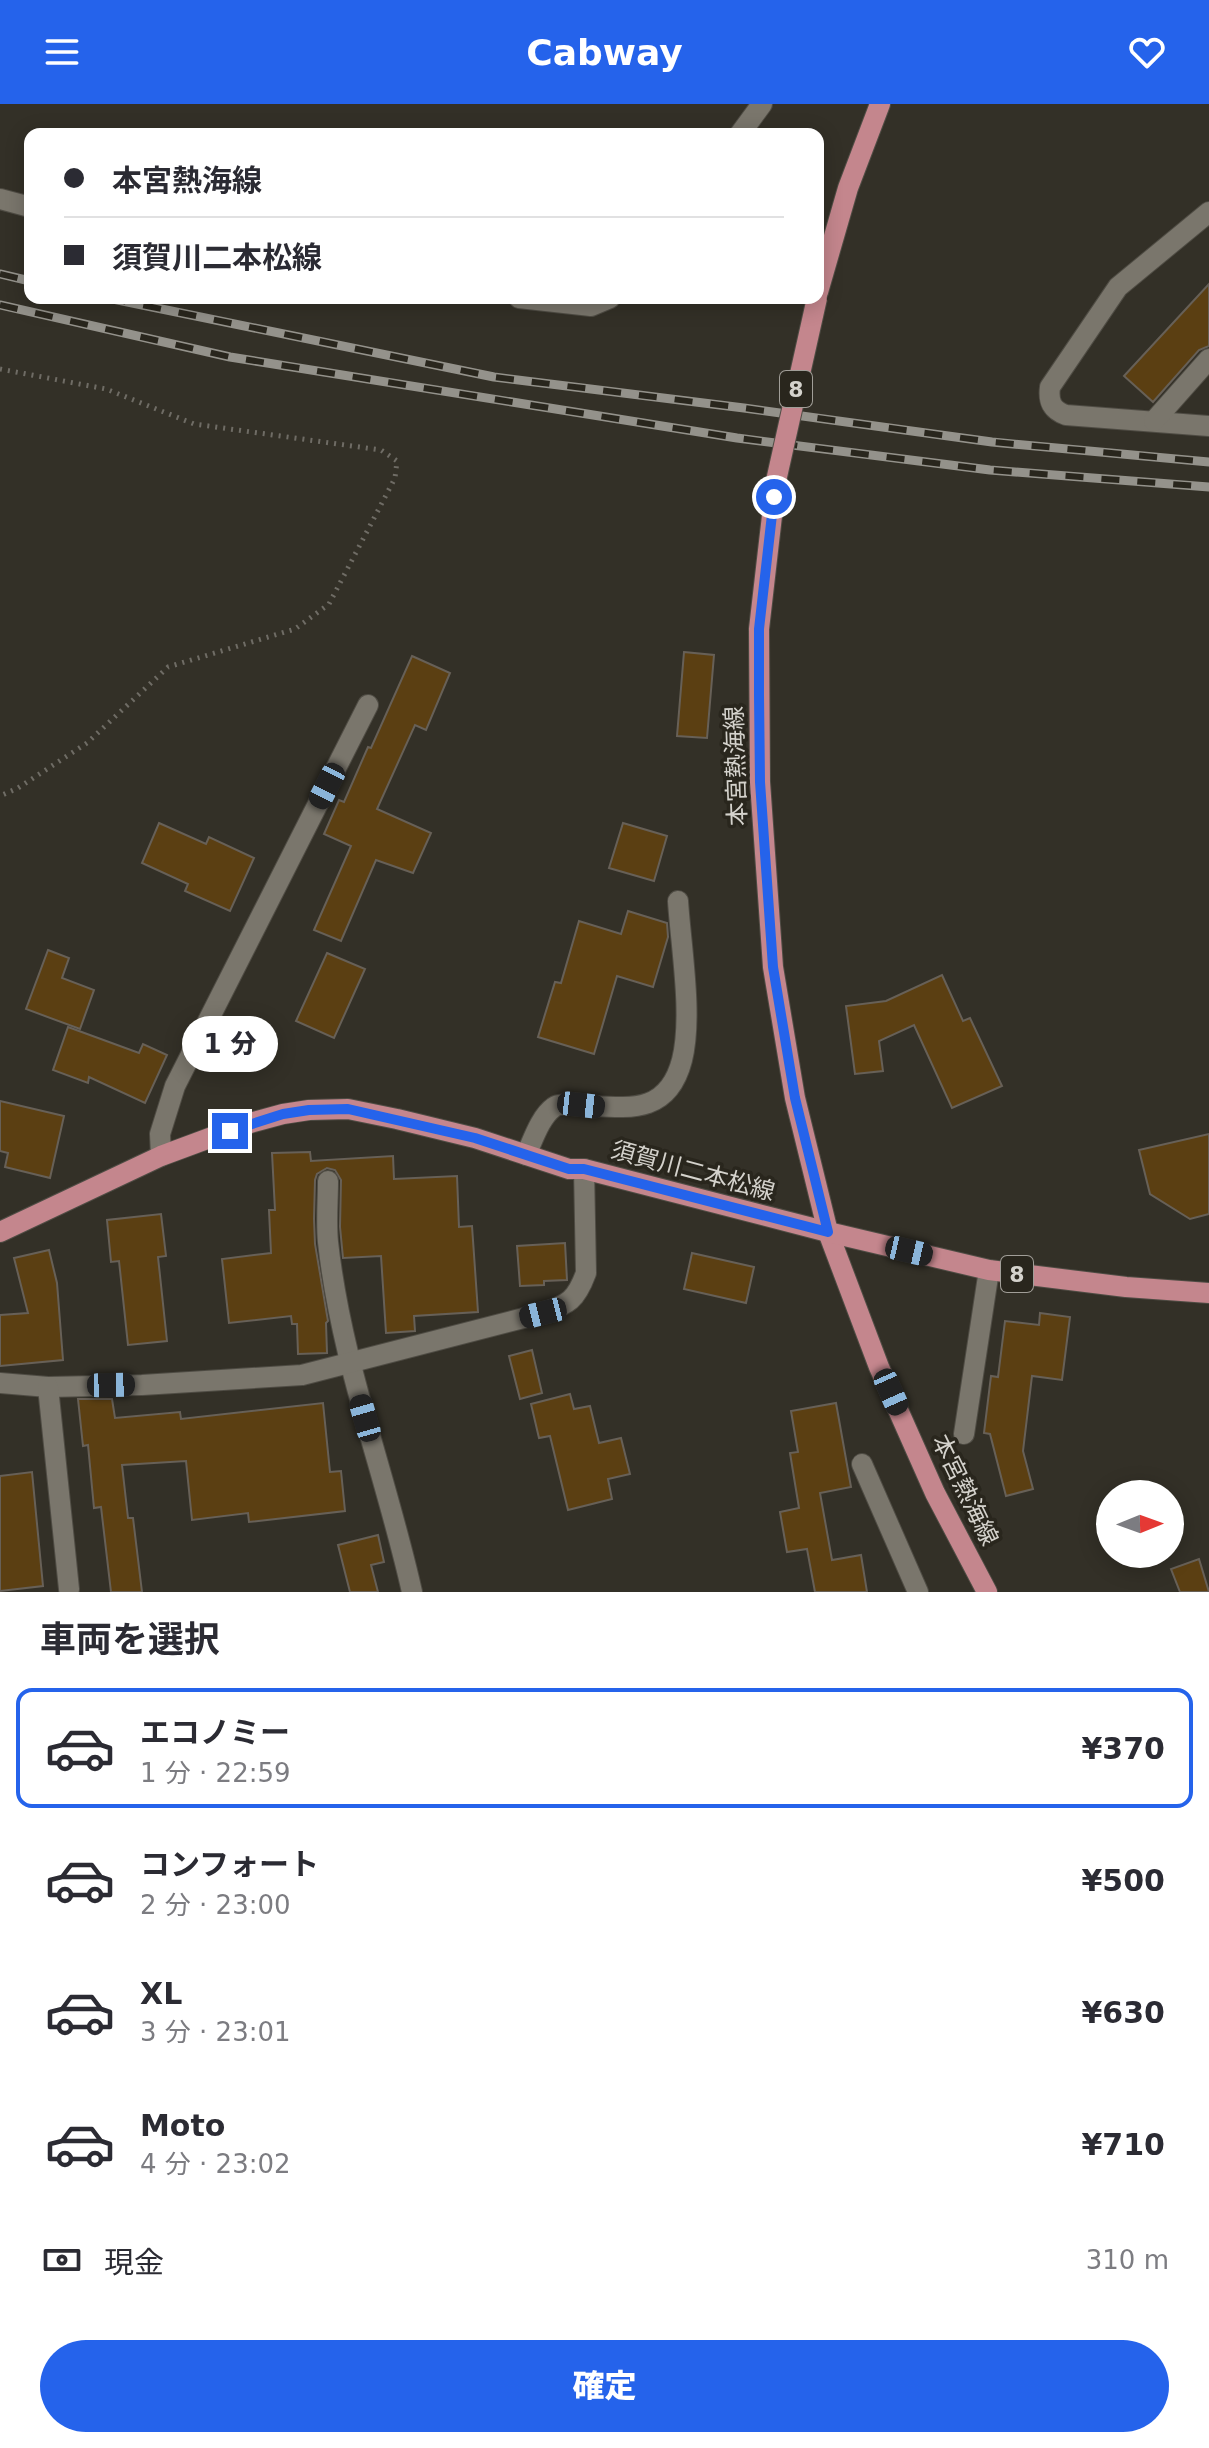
<!DOCTYPE html>
<html lang="ja">
<meta charset="utf-8">
<style>
:root{--surface:#fff;--page:#f7f7f7;--text:#2b2b33;--muted:#7c7c81;--line:#e1e1e2;--accent:#2563eb}
body{margin:0;font-family:"DejaVu Sans","Noto Sans JP",sans-serif;background:var(--page);color:var(--text);height:100vh;display:flex;flex-direction:column;font-size:30px;white-space:nowrap}
*{box-sizing:border-box;margin:0}
p{font-size:26px;color:var(--muted)}
.icon{flex:none;width:44px;height:44px;fill:none;stroke:currentColor;stroke-width:2;stroke-linecap:round;stroke-linejoin:round}
.map{position:relative;height:1488px;overflow:hidden}
.drawer{display:flex;flex-direction:column;background:var(--surface);flex:1}
.drawer>*{flex:none}
.guide{position:absolute;left:24px;top:24px;width:800px;height:176px;border-radius:16px;box-shadow:0 4px 20px #0003;display:grid;align-content:center;height:176px;padding:0 40px;background:var(--surface)}
.needle{width:52px;rotate:89deg}
.tools{position:absolute;left:1096px;top:1376px;display:grid;gap:16px}
.tools a{display:grid;place-items:center;width:88px;height:88px;border-radius:50%;background:var(--surface);box-shadow:0 4px 20px #0003;font-size:40px}
.end{position:absolute;width:36px;height:36px;margin:-18px;border:10px solid #2563eb;background:#fff;box-shadow:0 0 0 4px #fff}
.from{border-radius:50%}
.bubble{position:absolute;height:56px;border-radius:28px;background:var(--surface);box-shadow:0 4px 20px #0003;font-size:26px;font-weight:800;line-height:56px;text-align:center}
.car{position:absolute;width:24px;height:48px;margin:-24px -12px;border-radius:10px;box-shadow:0 0 6px 2px #0007;background:linear-gradient(#222 24%,#8ab4d8 0 40%,#222 0 76%,#8ab4d8 0 86%,#222 0)}
.guide b{display:flex;align-items:center;gap:28px;height:76px;font-size:30px}
.guide b+b{border-top:2px solid var(--line)}
.guide i{width:20px;height:20px;background:var(--text)}
ul{padding:0;list-style:none}
li{display:flex;align-items:center;gap:24px;height:120px;margin:0 16px 12px;padding:0 24px;border:4px solid transparent;border-radius:16px}
li div{flex:1}
li b{display:block;font-size:30px}
li em{font-style:normal;font-weight:800}
li.current{border-color:var(--accent)}
li>.icon{width:72px;height:72px;stroke-width:1.5}
h2{padding:0 40px;font-size:36px;line-height:96px}
.pay{display:flex;align-items:center;gap:20px;height:88px;padding:0 40px;font-size:30px}
.pay p{margin-inline-start:auto}
.cta{display:flex;gap:16px;margin-top:auto;padding:16px 40px}
.cta a{flex:1;height:92px;border-radius:48px;background:var(--accent);color:#fff;font-size:32px;font-weight:800;line-height:92px;text-align:center}
header{display:flex;justify-content:space-between;align-items:center;height:104px;padding:0 40px;background:var(--accent);color:#fff;font-size:36px;font-weight:800}
.map>svg:first-child{display:block}
</style>
<header><svg class="icon" aria-label="menu" viewBox="0 0 24 24"><path d="M4 6h16M4 12h16M4 18h16"/></svg>Cabway<svg class="icon" aria-label="heart" viewBox="0 0 24 24"><path d="M12 20l-8-8c-3-5 5-10 8-4 3-6 11-1 8 4z"/></svg></header>
<div class="map">
<svg width="1209" height="1488" viewBox="0 0 1209 1488">
<rect width="100%" height="100%" fill="#333027"/>
<!-- building -->
<g fill="#5b3f12" stroke="#676057" stroke-width="2">
<path d="M1209 180V242L1199 246 1153 298 1124 272Z"/>
<path d="M684 548 714 551 707 634 677 632Z"/>
<path d="M412 552 450 569 426 626 415 621 377 705 431 729 413 769 376 756 341 837 314 826 351 742 324 730 339 696 344 698 368 643 371 644Z"/>
<path d="M159 719 206 740 209 733 254 754 230 807 185 787 188 780 142 759Z"/>
<path d="M623 719 667 732 654 777 609 764Z"/>
<path d="M628 807 667 819 668 833 653 883 617 872 594 950 538 933 555 878 561 879 579 817 621 830Z"/>
<path d="M48 846 69 854 62 874 94 886 80 925 26 905Z"/>
<path d="M327 849 365 865 334 934 296 917Z"/>
<path d="M942 871 963 917 970 914 1002 982 952 1004 914 921 879 937 883 967 855 970 846 902 886 897Z"/>
<path d="M68 923 139 949 143 940 167 951 145 999 89 973 88 979 53 966Z"/>
<path d="M0 997 64 1012 50 1074 5 1063 8 1049 0 1047Z"/>
<path d="M1209 1030V1110L1190 1115 1150 1090 1139 1046Z"/>
<path d="M310 1048 311 1057 393 1052 394 1075 457 1072 459 1123 472 1122 478 1208 414 1212 415 1227 386 1229 381 1152 343 1154 340 1123 341 1076 335 1066 327 1064 317 1070 315 1076 314 1115 315 1140 328 1217 326 1219 327 1249 298 1250 297 1220H292L291 1212 229 1219 222 1155 271 1149 269 1106H275L272 1049Z"/>
<path d="M161 1110 166 1152 158 1153 167 1237 128 1241 119 1157 111 1158 107 1116Z"/>
<path d="M565 1139 567 1176 544 1177V1181L520 1182 517 1142Z"/>
<path d="M49 1146 57 1179 63 1256 0 1262V1211L28 1209 14 1154Z"/>
<path d="M692 1149 754 1163 746 1199 684 1185Z"/>
<path d="M1040 1209 1070 1213 1062 1276 1032 1272 1023 1347 1033 1385 1006 1392 990 1330 984 1329 991 1272 998 1273 1005 1217 1039 1221Z"/>
<path d="M532 1246 542 1289 520 1295 509 1252Z"/>
<path d="M570 1290 574 1305 590 1302 599 1339 621 1334 630 1370 608 1375 612 1395 568 1406 550 1332 539 1334 531 1300Z"/>
<path d="M78 1295H112L115 1314 180 1308 181 1315 323 1299 330 1368 341 1367 345 1407 249 1418 248 1409 192 1416 186 1357 122 1361 128 1414H133L142 1488H111L101 1403 94 1404 88 1341 83 1342Z"/>
<path d="M836 1299 851 1383 820 1389 832 1456 861 1451 867 1488H815L807 1445 787 1448 780 1408 799 1404 790 1349 798 1348 791 1307Z"/>
<path d="M32 1368 43 1482 0 1487V1372Z"/>
<path d="M378 1431 384 1458 371 1461 378 1488H350L338 1441Z"/>
<path d="M1199 1455 1209 1488H1180L1171 1465Z"/>
</g>
<g fill="none" stroke-linecap="round" stroke-linejoin="round">
<defs>
<g id="minor">
<path d="M740 30 762 0"/>
<path d="M0 95 30 103"/>
<path d="M1209 108 1118 183 1050 283C1048 298 1052 306 1066 311L1209 322"/>
<path d="M519 194 591 202 610 194"/>
<path d="M1154 317 1209 255"/>
<path d="M526 1051C533 1036 540 1013 554 1003 560 999 571 1001 578 1001 624 1003 667 1014 682 956 693 912 681 844 678 797"/>
<path d="M161 1052 160 1030 175 982 368 601"/>
<path d="M328 1077C328 1097 326 1118 328 1138 341 1258 386 1371 412 1488"/>
<path d="M0 1279 48 1283 142 1281 302 1271 543 1209C569 1200 576 1196 586 1169L584 1065"/>
<path d="M48 1283 69 1485"/>
<path d="M964 1330 989 1166"/>
<path d="M862 1360 918 1488"/>
</g>
<g id="major">
<path d="M818 188 848 84 880 0"/>
<path d="M776 377 759 525 760 678 773 863 795 994 828 1128 879 1263 935 1389 987 1488"/>
<path d="M0 1128 161 1052 250 1019 283 1010 309 1006 348 1005 397 1015 475 1034 569 1065H584L828 1128 989 1166 1126 1183 1209 1189"/>
</g>
</defs>
<!-- minor casing -->
<use href="#minor" stroke="#4f4c44" stroke-width="22"/>
<!-- major casing -->
<use href="#major" stroke="#4f4c44" stroke-width="22"/>
<!-- path -->
<path stroke="#6f6c65" stroke-width="5" stroke-dasharray="2 6" stroke-linecap="butt" d="M0 265 106 285 194 320 381 346 397 357 395 374 329 500 295 525 168 563 87 639 18 684 0 692"/>
<!-- minor -->
<use href="#minor" stroke="#7a766c" stroke-width="20"/>
<!-- major -->
<use href="#major" stroke="#c4868d" stroke-width="20"/>
<defs>
<g id="rail">
<path d="M0 170 30 177"/>
<path d="M108 194 494 273 744 304 992 338 1209 358"/>
<path d="M0 201 230 253 737 334 990 366 1209 383"/>
</g>
</defs>
<!-- rail casing -->
<use href="#rail" stroke="#94928b" stroke-width="9"/>
<!-- rail -->
<use href="#rail" stroke="#29261d" stroke-width="6" stroke-dasharray="18" stroke-linecap="butt"/>
<defs>
<path id="major-bridge" d="M776 377 817 194"/>
</defs>
<!-- major-bridge casing -->
<use href="#major-bridge" stroke="#4f4c44" stroke-width="22" stroke-linecap="butt"/>
<!-- major-bridge -->
<use href="#major-bridge" stroke="#c4868d" stroke-width="20"/>
</g>
<g fill="none" stroke-linecap="round" stroke-linejoin="round">
<!-- route -->
<path stroke="#2563eb" stroke-width="10" d="M230 1027 283 1010 309 1006 348 1005 475 1034 569 1065H584L828 1128 795 994 773 863 760 678 759 591V525L774 393"/>
</g>
<g text-anchor="middle" dominant-baseline="central" stroke-width="7" stroke-linejoin="round" paint-order="stroke">
<!-- shield labels -->
<g fill="#29261d" stroke="#a19e98" stroke-width="2">
<rect x="780" y="267" width="32" height="36" rx="6"/>
<rect x="1001" y="1152" width="32" height="36" rx="6"/>
</g>
<g font-size="22" font-weight="bold" fill="#d4d2cc">
<text x="796" y="285">8</text>
<text x="1017" y="1170">8</text>
</g>
<!-- street labels -->
<g font-size="24" fill="#d4d2cc" stroke="#29261d">
<text transform="translate(736 662) rotate(-92)">本宮熱海線</text>
<text transform="translate(693 1067) rotate(15)">須賀川二本松線</text>
<text transform="translate(965 1386) rotate(64)">本宮熱海線</text>
</g>
</g>
</svg>
<div class="tools">
<a><svg class="needle" viewBox="-14 -14 28 28"><path d="M0-13l5 13h-10z" fill="#e53935"/><path d="M0 13l5-13h-10z" fill="#7c7c81"/></svg></a>
</div>
<i class="end from" style="left:774px;top:393px"></i>
<i class="end" style="left:230px;top:1027px"></i>
<div class="bubble" style="left:182px;top:912px;width:96px">1 分</div>
<i class="car" style="left:327px;top:682px;rotate:207deg"></i>
<i class="car" style="left:581px;top:1001px;rotate:96deg"></i>
<i class="car" style="left:909px;top:1147px;rotate:103deg"></i>
<i class="car" style="left:543px;top:1209px;rotate:256deg"></i>
<i class="car" style="left:111px;top:1281px;rotate:89deg"></i>
<i class="car" style="left:891px;top:1288px;rotate:156deg"></i>
<i class="car" style="left:365px;top:1314px;rotate:344deg"></i>
<div class="guide">
<b><i class="from"></i>本宮熱海線</b>
<b><i></i>須賀川二本松線</b>
</div>
</div>
<section class="drawer">
<h2>車両を選択</h2>
<ul>
<li class="current"><svg class="icon" aria-label="car" viewBox="0 0 24 24"><path d="M5 17H2v-5l4-1 3-4h7l3 4 3 1v5h-3M9 17h6M6 11h13"/><circle cx="7" cy="17" r="2"/><circle cx="17" cy="17" r="2"/></svg><div><b>エコノミー</b><p>1 分 · 22:59</p></div><em>¥370</em></li>
<li><svg class="icon" aria-label="car" viewBox="0 0 24 24"><path d="M5 17H2v-5l4-1 3-4h7l3 4 3 1v5h-3M9 17h6M6 11h13"/><circle cx="7" cy="17" r="2"/><circle cx="17" cy="17" r="2"/></svg><div><b>コンフォート</b><p>2 分 · 23:00</p></div><em>¥500</em></li>
<li><svg class="icon" aria-label="car" viewBox="0 0 24 24"><path d="M5 17H2v-5l4-1 3-4h7l3 4 3 1v5h-3M9 17h6M6 11h13"/><circle cx="7" cy="17" r="2"/><circle cx="17" cy="17" r="2"/></svg><div><b>XL</b><p>3 分 · 23:01</p></div><em>¥630</em></li>
<li><svg class="icon" aria-label="car" viewBox="0 0 24 24"><path d="M5 17H2v-5l4-1 3-4h7l3 4 3 1v5h-3M9 17h6M6 11h13"/><circle cx="7" cy="17" r="2"/><circle cx="17" cy="17" r="2"/></svg><div><b>Moto</b><p>4 分 · 23:02</p></div><em>¥710</em></li>
</ul>
<div class="pay"><svg class="icon" aria-label="cash" viewBox="0 0 24 24"><path d="M3 7h18v10H3z"/><circle cx="12" cy="12" r="2"/></svg>現金<p>310 m</p></div>
<div class="cta"><a>確定</a></div>
</section>
